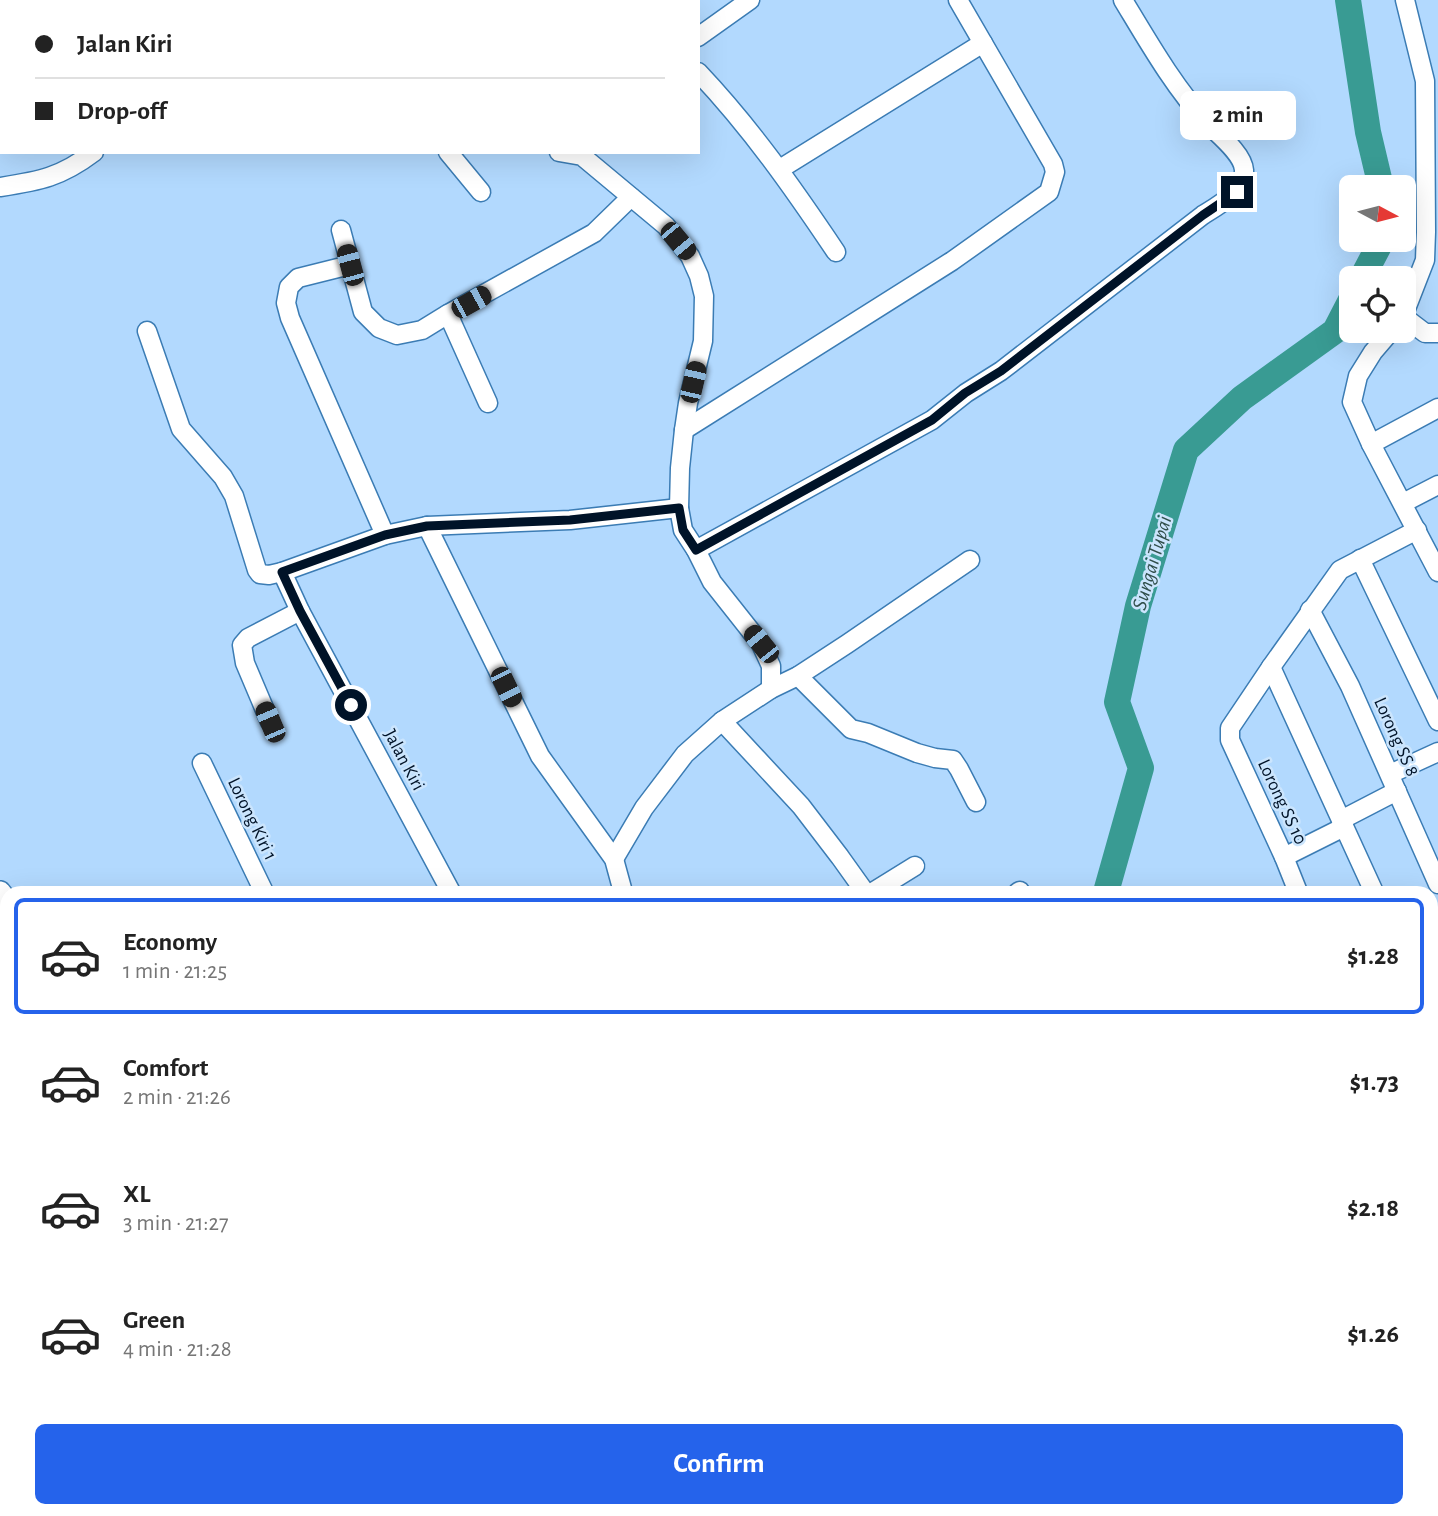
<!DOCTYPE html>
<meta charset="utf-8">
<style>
:root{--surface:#fff;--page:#f6f6f6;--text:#222;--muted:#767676;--line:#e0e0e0;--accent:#2563eb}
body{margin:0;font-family:"Alegreya Sans",sans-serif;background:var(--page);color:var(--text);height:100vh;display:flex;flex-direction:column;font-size:26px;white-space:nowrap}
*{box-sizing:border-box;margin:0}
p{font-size:23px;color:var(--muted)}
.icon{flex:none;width:38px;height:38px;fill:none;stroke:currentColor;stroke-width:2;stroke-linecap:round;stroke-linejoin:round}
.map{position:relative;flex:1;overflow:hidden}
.side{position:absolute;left:0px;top:886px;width:1438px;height:632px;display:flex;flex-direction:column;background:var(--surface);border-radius:21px 21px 0 0;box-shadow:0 7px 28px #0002}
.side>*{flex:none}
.guide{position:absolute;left:0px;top:0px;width:700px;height:154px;box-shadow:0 7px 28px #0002;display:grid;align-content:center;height:154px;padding:0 35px;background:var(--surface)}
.needle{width:46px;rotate:97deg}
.tools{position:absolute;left:1339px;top:175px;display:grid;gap:14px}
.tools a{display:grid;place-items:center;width:77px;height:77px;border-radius:10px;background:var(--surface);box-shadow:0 7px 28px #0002;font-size:35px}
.end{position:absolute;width:32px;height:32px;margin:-16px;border:9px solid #001328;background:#fff;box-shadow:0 0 0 4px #fff}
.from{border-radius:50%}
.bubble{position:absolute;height:49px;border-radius:10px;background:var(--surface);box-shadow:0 7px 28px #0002;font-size:23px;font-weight:700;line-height:49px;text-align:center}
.car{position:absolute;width:21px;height:42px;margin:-21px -10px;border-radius:9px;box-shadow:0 0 5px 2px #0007;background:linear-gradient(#222 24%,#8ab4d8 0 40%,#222 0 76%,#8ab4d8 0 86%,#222 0)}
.guide b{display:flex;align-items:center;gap:24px;height:66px;font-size:26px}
.guide b+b{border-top:2px solid var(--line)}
.guide i{width:18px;height:18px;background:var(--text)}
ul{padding:12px 0 0;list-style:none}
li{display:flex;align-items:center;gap:21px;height:116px;margin:0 14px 10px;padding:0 21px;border:4px solid transparent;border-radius:10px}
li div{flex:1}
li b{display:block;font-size:26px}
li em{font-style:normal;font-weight:700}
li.selected{border-color:var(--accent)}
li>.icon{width:63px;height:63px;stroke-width:1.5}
.button{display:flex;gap:14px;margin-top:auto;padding:14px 35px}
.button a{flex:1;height:80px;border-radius:10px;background:var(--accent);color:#fff;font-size:28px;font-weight:700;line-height:80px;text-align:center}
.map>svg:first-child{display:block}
</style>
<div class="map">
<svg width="1438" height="1516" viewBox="0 0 1438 1516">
<rect width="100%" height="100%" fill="#b2d9fe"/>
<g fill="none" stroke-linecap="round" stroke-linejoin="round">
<!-- river -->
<g stroke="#399b93" stroke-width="26">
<path d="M1348 0 1368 132 1381 187"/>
<path d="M1362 278 1382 240"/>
<path d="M1106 892 1141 768 1117 702 1138 606 1186 450 1242 398 1335 331 1351 300"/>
<path d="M1304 1510 1306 1516"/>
</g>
</g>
<!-- building -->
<path fill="#7995dc" d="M552 1510H606L598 1516H556Z"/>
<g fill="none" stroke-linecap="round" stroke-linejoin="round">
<defs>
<g id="minor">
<path d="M184 0 185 2"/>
<path d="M224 0V2"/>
<path d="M600 0 601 2"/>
<path d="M144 2 148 0"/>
<path d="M320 2 322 0"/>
<path d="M574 2 577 0"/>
<path d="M698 37 750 0"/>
<path d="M698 72C751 128 793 188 836 252"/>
<path d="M448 152 481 192"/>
<path d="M559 152 582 156 666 226 690 256 699 276 704 296 703 341 688 403 684 430 680 468 679 508 683 530 696 550 712 582 761 644 771 666V689"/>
<path d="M780 169 983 43"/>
<path d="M0 187C40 181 61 177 94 152"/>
<path d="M341 230 363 312 379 328 397 335 422 330 448 314 594 233 631 197"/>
<path d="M350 265 298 278 289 287 286 303 290 318 385 535"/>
<path d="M448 314 488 403"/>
<path d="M1404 314 1425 260 1426 232 1425 81 1405 0"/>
<path d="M1404 317 1425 333H1438"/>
<path d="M147 331 181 429 223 477 234 496 257 570 260 574 269 575 282 572 385 535 427 526 570 520 679 508"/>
<path d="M1391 331 1373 352 1358 376 1352 402 1371 444 1438 572"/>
<path d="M684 430 952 261 1049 192 1055 172 1053 164 958 0"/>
<path d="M1371 444 1438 408"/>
<path d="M1403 503 1438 485"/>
<path d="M427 526 540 756 614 859 623 892"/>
<path d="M696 550 932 420 966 393 1001 371 1203 215C1219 205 1245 191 1244 170 1243 154 1219 135 1208 124 1174 87 1149 43 1123 0"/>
<path d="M1360 559 1438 721"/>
<path d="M282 572 300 611 451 892"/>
<path d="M1310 610 1350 686 1438 884"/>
<path d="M1271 667 1374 892"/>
<path d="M798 676 851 729 868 733 917 753 935 758 953 760 959 769 976 802"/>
<path d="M722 721 801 806 840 857 865 892"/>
<path d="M270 722 245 663 242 645 248 638 300 611"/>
<path d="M202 763 264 892"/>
<path d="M1390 774 1438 752"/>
<path d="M1341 820 1397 791"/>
<path d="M1284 857 1344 827"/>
<path d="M614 859 644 808 685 754 722 721 771 689 798 676 847 644 970 560"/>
<path d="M873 892 915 866"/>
<path d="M1018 892 1020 891"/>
<path d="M1298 892 1284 857 1230 740V728L1271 667 1340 570 1417 530"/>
<path d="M1432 1005 1438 1002"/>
<path d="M1432 1019 1438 1034"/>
<path d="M0 1142 7 1136"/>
<path d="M0 1183 7 1178"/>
<path d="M1432 1184 1438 1198"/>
<path d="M1432 1280 1438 1277"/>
<path d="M1432 1357 1438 1352"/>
<path d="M1432 1395 1438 1405"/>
<path d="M124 1510 127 1516"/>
<path d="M359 1510 364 1516"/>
<path d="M514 1510 518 1516"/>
<path d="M544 1510 548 1516"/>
<path d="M823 1510 827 1516"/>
<path d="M954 1510 958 1516"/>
<path d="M1197 1510 1201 1516"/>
<path d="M0 1513 7 1507"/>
<path d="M321 1516 329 1510"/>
<path d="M626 1516 634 1510"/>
<path d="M916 1516 924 1510"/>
<path d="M1218 1516 1225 1510"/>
</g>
<g id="major">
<path d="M0 892 7 901"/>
<path d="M0 947 7 956"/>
<path d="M423 1510 428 1516"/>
<path d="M464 1510 468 1516"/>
</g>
</defs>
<!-- minor casing -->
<use href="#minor" stroke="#3b7cb4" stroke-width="21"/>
<!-- major casing -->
<use href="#major" stroke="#3b7cb4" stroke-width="24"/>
<!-- path -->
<path stroke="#6786a4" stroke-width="2.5" stroke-dasharray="2 5" stroke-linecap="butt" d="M0 1480 7 1489"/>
<!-- minor -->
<use href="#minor" stroke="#fff" stroke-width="18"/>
<!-- major -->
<use href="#major" stroke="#fff" stroke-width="21"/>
</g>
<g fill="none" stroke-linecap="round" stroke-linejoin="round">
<!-- route -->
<path stroke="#001328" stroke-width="9" d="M351 705 300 611 282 572 385 535 427 526 570 520 679 508 683 530 696 550 932 420 965 393 1001 371 1203 215 1237 192"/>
</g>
<g text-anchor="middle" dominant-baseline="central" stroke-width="5" stroke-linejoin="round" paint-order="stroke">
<!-- street labels -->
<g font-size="19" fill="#001328" stroke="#cbe5fd">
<text transform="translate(1396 737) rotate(66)">Lorong SS 8</text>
<text transform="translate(404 760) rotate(62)">Jalan Kiri</text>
<text transform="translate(1282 802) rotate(65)">Lorong SS 10</text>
<text transform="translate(252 819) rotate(64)">Lorong Kiri 1</text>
</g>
<!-- water labels -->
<g font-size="21" font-style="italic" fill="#314f4b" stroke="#cbe5fd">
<text transform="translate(1152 563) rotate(-74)">Sungai Tupai</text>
</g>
</g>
</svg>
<div class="tools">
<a><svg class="needle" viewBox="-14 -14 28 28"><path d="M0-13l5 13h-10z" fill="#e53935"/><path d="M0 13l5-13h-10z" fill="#767676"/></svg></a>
<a><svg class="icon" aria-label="locate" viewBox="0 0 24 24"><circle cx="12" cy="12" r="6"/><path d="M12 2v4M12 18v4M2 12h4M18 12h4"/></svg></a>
</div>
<i class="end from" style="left:351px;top:705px"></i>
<i class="end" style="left:1237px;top:192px"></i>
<div class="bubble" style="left:1180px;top:91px;width:116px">2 min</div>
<i class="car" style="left:678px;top:241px;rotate:140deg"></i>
<i class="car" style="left:350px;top:265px;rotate:345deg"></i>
<i class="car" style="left:471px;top:302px;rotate:61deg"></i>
<i class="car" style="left:693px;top:382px;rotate:13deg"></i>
<i class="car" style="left:761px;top:644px;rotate:321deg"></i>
<i class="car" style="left:506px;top:687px;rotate:154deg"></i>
<i class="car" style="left:270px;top:722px;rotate:337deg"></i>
<div class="guide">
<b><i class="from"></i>Jalan Kiri</b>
<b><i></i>Drop-off</b>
</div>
<section class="side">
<ul>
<li class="selected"><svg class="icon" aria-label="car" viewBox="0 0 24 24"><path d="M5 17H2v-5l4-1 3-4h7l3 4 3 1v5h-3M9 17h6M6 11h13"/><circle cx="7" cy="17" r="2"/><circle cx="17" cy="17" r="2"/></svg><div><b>Economy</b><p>1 min · 21:25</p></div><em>$1.28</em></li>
<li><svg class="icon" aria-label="car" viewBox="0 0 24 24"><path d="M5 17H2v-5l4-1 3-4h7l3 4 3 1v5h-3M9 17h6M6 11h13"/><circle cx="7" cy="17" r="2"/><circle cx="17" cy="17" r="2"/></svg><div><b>Comfort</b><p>2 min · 21:26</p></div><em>$1.73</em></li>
<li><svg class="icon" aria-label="car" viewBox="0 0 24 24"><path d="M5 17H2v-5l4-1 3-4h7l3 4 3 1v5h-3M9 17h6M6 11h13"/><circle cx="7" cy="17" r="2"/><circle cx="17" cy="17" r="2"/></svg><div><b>XL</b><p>3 min · 21:27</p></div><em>$2.18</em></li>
<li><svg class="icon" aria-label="car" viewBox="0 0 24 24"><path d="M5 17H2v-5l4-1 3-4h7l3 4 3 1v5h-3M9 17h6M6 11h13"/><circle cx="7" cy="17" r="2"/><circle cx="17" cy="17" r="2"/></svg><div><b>Green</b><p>4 min · 21:28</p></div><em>$1.26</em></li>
</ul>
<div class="button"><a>Confirm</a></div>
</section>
</div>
